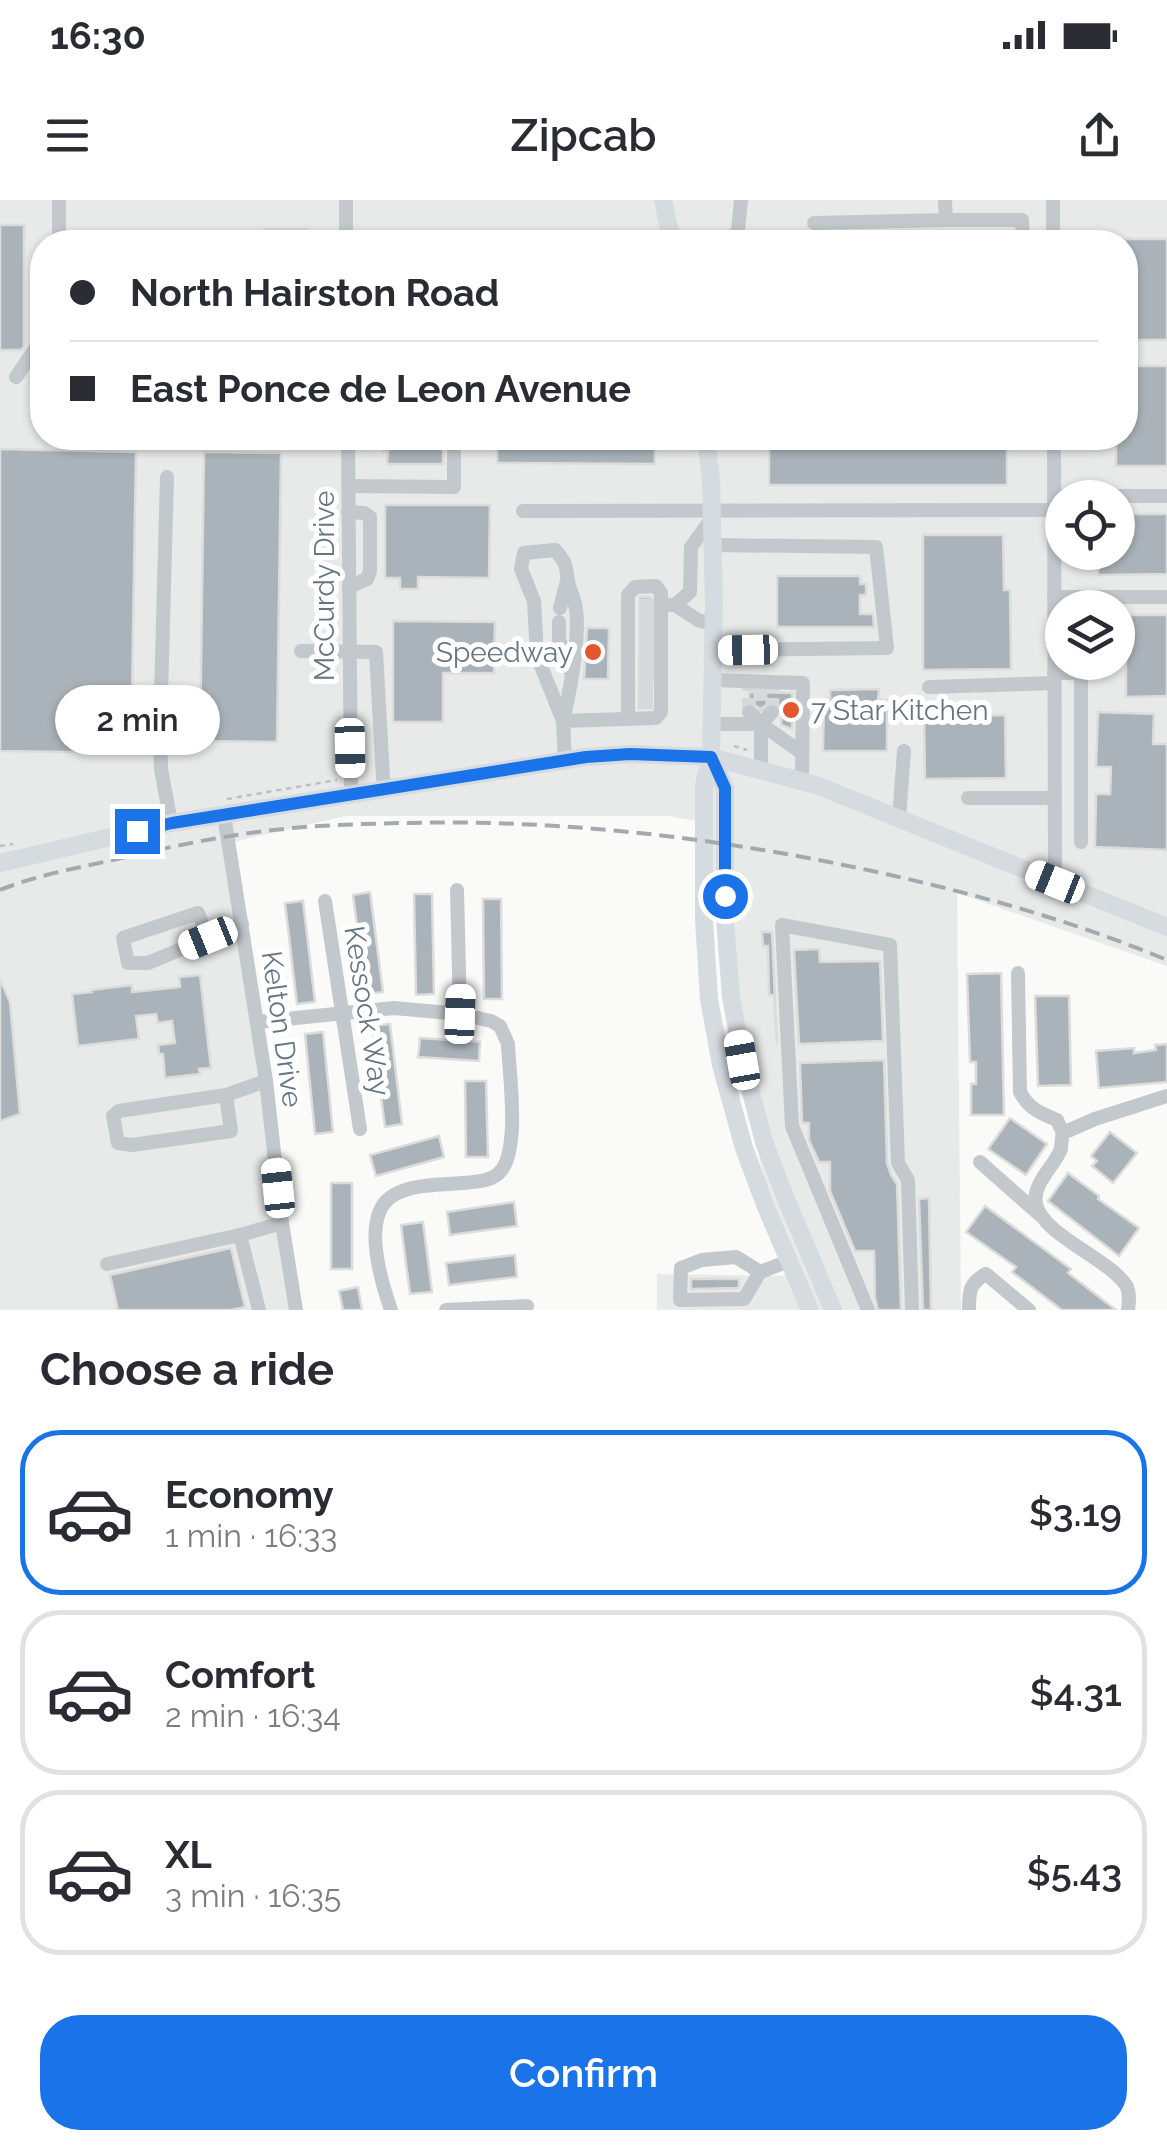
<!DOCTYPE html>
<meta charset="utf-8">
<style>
:root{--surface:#fff;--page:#f7f7f7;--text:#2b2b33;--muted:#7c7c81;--line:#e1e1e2;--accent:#1a73e8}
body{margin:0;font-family:Raleway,sans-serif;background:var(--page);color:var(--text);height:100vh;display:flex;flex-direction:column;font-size:38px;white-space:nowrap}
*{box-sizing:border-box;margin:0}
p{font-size:32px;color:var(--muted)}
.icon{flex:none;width:55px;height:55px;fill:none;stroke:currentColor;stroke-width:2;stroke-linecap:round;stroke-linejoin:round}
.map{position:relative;height:1110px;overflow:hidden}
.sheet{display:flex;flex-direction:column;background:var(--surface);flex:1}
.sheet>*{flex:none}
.top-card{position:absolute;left:30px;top:30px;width:1108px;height:220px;border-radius:40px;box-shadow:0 2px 8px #0004;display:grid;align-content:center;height:220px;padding:0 40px;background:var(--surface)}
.fabs{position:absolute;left:1045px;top:280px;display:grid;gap:20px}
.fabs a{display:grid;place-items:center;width:90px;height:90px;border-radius:50%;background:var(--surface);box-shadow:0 2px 8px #0004;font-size:50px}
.end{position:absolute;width:45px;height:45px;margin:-22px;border:12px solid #1a73e8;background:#fff;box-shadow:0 0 0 5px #fff}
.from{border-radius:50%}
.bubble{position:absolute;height:70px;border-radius:35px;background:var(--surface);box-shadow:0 2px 8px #0004;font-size:32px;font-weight:600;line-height:70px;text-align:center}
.car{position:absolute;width:30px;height:60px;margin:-30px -15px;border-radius:12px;box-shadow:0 0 8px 2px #0007;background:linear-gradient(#fff 24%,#345 0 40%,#fff 0 76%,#345 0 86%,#fff 0)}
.top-card b{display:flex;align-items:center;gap:35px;height:95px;font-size:38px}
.top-card b+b{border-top:2px solid var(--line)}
.top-card i{width:25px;height:25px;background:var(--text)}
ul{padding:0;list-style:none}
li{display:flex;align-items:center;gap:30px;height:165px;margin:0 20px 15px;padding:0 20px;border:5px solid var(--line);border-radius:40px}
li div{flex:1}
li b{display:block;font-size:38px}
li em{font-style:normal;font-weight:600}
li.on{border-color:var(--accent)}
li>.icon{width:90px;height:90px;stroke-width:1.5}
h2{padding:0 40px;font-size:45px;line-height:120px}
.button{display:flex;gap:20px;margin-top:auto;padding:20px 40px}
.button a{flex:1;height:115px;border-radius:40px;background:var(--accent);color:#fff;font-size:40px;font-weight:600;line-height:115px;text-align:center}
.status{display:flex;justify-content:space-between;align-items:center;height:70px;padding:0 50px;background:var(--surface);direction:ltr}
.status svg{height:28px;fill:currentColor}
header{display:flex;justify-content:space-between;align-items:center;height:130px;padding:0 40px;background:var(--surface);font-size:45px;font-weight:600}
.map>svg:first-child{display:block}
</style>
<div class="status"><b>16:30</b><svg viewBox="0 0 49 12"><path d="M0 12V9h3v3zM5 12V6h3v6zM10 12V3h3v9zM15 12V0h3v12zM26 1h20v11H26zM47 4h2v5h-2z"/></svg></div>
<header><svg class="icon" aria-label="menu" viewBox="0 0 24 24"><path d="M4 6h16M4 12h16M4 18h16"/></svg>Zipcab<svg class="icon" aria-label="share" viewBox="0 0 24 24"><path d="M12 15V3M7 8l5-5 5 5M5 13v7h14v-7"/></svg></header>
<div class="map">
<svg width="1167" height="1110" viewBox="0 0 1167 1110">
<rect width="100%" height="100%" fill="#fafaf8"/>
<!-- built -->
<path fill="#e8e9e9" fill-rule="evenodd" d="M0 0H1167V766L957 693 961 1110H657V1074L805 1076 763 975 727 810 705 623 669 616H346L224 644 297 1110H0ZM42 42H1125V238H42ZM1062 298H1118V352H1062ZM1062 408H1118V462H1062Z"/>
<!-- building -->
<g fill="#aab3b9" stroke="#dcdcda" stroke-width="2.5">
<path d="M0 25H24V147L21 150H0Z"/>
<path d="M265 29H307L308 42H265Z"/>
<rect x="1125" y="39" width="42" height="101"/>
<path d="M1125 166H1167V266H1116V238H1125Z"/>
<path d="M387 238H443V264H387L388 251H383V240H387Z"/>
<path d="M497 238H655V264L497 263Z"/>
<rect x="769" y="238" width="238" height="47"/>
<path d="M0 249 136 252 131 553 0 551Z"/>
<path d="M204 252 281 253 277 542 200 541Z"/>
<path d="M385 305H490L489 378 418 377V389H400V378H385Z"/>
<path d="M1118 314H1167V374L1098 375V352H1118Z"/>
<path d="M923 335H1003L1004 390H1010L1011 469 923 470Z"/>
<path d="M777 376H860V384H866V395H860V414H873L874 427H777Z"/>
<path d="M640 397H650V508H639Z"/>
<path d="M1118 415H1167V496L1126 497V457H1118Z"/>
<path d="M393 421 495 422 494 473H443V522H393Z"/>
<path d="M587 428H609L608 479H584Z"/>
<path d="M879 489 878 500H887V551H823L824 499H830V490Z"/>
<path d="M749 492 792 493V529L781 525 782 510 778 504 770 502 761 509 749 502Z"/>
<path d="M1098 512 1154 514 1153 544H1167V650L1095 647 1096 594H1110L1111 567H1096Z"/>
<path d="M1005 515 1006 578 925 579 924 516Z"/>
<path d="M370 692 383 792 366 794 353 695Z"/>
<path d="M414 694H432L434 794 416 795Z"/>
<path d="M483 699H501L502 799H484Z"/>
<path d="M303 701 315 802 297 804 285 703Z"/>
<path d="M762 732H772L777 844 774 795H769L768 746H763Z"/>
<path d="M819 749 820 762 880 761 883 841 799 844 794 750Z"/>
<path d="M1001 773 1004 915H971V884H976V862H970L967 774Z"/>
<path d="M200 775 211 868 199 869 200 874 165 878 163 854H159L158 845 175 843 172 821 158 823 156 814 136 816 139 839 78 846 72 794 92 792 91 790 132 785V792L180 787 179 777Z"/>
<path d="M0 779 10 802 20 914 0 921Z"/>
<path d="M1035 796H1069L1071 885 1038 886Z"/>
<path d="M390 824 402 924 385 927 372 826Z"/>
<path d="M323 832 333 932 315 934 305 834Z"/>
<path d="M420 838 480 842 479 861 418 857Z"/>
<path d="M1167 844V882L1099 888 1096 851 1134 848V853L1156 850 1155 845Z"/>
<path d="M884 860 887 963 891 975 897 984 901 1110H878L875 1098 874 1051H855L830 991V962H819L809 940V923H802L800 863Z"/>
<path d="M465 881H486L488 957H466Z"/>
<path d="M1010 918 1047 944 1026 975 988 949Z"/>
<path d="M1110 932 1137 953 1113 983 1092 966 1097 961 1091 956Z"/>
<path d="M439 936 444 957 376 976 370 955Z"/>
<path d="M1068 973 1099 996 1098 999 1139 1028 1119 1056 1048 1001Z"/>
<rect x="331" y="983" width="21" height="86"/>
<path d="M929 998 931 1110H923L919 999Z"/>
<path d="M514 1002 517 1026 450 1035 447 1012Z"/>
<path d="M985 1006 1071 1069 1068 1073 1116 1110H1062L1012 1072 1016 1067 966 1032Z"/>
<path d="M423 1022 432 1092 410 1094 401 1025Z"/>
<path d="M231 1048 245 1107 231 1110H118L110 1075Z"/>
<path d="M515 1055 517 1077 449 1085 446 1063Z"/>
<path d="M691 1079H739V1086L738 1088 691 1089Z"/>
<path d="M358 1087 362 1110H343L339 1091Z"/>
</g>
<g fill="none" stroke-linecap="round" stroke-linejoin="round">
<!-- minor-tunnel -->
<g stroke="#d5d9db" stroke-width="14" stroke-dasharray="14 7" stroke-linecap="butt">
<path d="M640 406 654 405"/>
<path d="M640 418 654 419"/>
<path d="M640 430H654"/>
<path d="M640 442H654"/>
<path d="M640 454 654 453"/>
<path d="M640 464 654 465"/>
<path d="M640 476 654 477"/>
<path d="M760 487 761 512"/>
<path d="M639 490H654"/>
<path d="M639 502H654"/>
<path d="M749 512V487"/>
<path d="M772 512 773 487"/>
</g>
<!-- path -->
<g stroke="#bbbfc2" stroke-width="2.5" stroke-dasharray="5 5" stroke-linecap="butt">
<path d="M734 546 747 550"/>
<path d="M227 599 337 580"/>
<path d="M0 646 13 644"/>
</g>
<!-- minor -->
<g stroke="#c3c8cc" stroke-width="14">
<path d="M346 0V42"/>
<path d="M1053 0V42"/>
<path d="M946 20H1022L1023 42"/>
<path d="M814 23 946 20 945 0"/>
<path d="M636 37V42"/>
<path d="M59 42V0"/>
<path d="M727 42 738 31 741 0"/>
<path d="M16 177 42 139"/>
<path d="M348 238 351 594"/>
<path d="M1054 238 1055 682"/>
<path d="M167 277 160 532 161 569 171 623"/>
<path d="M348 286 454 287V238"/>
<path d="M1054 296H1167"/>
<path d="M523 311 1054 310"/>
<path d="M348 312 364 313 370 317V371L367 379 349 387"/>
<path d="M712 345 876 347 887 448 713 450"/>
<path d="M555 350C570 367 564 366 569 385 571 393 575 401 576 409 580 439 570 490 563 521L537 456 534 401 521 369 524 353Z"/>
<path d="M1054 397H1167"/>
<path d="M670 405H675L698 420 713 425"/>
<path d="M675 405 690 392 691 347 712 318"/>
<path d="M560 408 567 381"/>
<path d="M559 422V439L569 469"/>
<path d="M301 451 376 452 383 578 386 588"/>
<path d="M1054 473H1081V642"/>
<path d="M713 480 803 483 802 581"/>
<path d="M929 487 1054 483"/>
<path d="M749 512 761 524 802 553"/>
<path d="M712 524H761V569"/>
<path d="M761 524 772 512"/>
<path d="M565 560 563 521 656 518 661 512V393L656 386 635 387 628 395V518"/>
<path d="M968 598H1054"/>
<path d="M224 615 266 881 282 1023 296 1110"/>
<path d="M899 619 904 551"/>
<path d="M457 690 460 814"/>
<path d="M325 701 360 929"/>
<path d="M208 738 148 763H128L123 738 198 713 208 738 242 724"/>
<path d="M1018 773 1020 892C1029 909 1040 913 1057 920L1063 933"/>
<path d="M257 822 394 808 460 814 491 821 500 826 508 844C509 873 521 952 499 973 489 982 474 982 462 983 441 985 413 984 394 995 360 1014 381 1081 391 1110"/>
<path d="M226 895 119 911 113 916 118 943 132 945 231 931 226 895 266 881"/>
<path d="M1063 933C1062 935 1061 948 1061 949 1054 967 1032 983 1036 1004 1042 1035 1112 1060 1127 1087 1130 1094 1129 1102 1128 1110"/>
<path d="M1063 933 1095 919 1167 896"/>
<path d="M980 962 1040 1015"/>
<path d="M240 1035 259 1110"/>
<path d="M107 1064 240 1035 282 1023"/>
<path d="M760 1072 744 1099 680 1100 681 1068 702 1060 736 1057 760 1072 789 1061"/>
<path d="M446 1110 527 1106"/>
<path d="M868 1110 792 926 782 725 890 745 898 963 908 980 912 1110"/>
<path d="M969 1110C969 1092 969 1083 986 1074L1029 1110"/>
</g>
<!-- major -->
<g stroke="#d6dbdf" stroke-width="18">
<path d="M663 0 672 42"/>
<path d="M706 238 711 279 714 404 711 557 704 585V720L709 799 721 865 744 948 766 1007 810 1110"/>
<path d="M711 557 725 588V719L731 797 743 861 764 942 786 999 833 1110"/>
<path d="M0 663 171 623 586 557 630 554 711 557 816 585 1167 727"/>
</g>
<!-- rail -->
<path stroke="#a2aab0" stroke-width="4" stroke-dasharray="15 8" stroke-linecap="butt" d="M0 690C37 675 78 668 117 659 169 647 221 636 274 630 316 625 360 624 403 623 563 619 721 638 877 672 976 694 1073 721 1167 760"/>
</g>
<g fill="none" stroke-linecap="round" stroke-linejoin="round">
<!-- route -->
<path stroke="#1a73e8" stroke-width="12" d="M137 631 172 623 586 557 630 554 711 557 725 588V696"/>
</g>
<!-- markers -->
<g fill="#e4572e" stroke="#fff" stroke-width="4">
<circle cx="593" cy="452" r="10"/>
<circle cx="791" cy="510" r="10"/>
</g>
<g text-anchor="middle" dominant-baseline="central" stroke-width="10" stroke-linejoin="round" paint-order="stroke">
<!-- street labels -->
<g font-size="28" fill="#657683" stroke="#fff">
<text transform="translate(324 386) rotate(-90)">McCurdy Drive</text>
<text transform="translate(367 811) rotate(81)">Kessock Way</text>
<text transform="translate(282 829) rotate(82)">Kelton Drive</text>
</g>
<!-- poi labels -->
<g font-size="28" fill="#657683" stroke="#fff" text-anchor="end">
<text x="573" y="452">Speedway</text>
<text x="811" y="510" text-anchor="start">7 Star Kitchen</text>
</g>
</g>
</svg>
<div class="fabs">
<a><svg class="icon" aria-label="locate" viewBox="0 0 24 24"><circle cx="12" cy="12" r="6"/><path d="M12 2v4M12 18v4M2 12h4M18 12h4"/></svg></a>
<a><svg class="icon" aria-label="layers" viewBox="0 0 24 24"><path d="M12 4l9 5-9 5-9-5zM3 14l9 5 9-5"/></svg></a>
</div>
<i class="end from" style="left:725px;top:696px"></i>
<i class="end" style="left:137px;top:631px"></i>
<div class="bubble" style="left:55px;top:485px;width:165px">2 min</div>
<i class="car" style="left:748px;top:450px;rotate:269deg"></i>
<i class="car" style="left:350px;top:548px;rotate:179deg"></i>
<i class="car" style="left:1055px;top:682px;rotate:292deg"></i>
<i class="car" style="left:208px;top:738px;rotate:248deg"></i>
<i class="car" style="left:460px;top:814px;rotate:2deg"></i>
<i class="car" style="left:742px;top:860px;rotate:350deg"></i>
<i class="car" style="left:278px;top:988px;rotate:354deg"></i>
<div class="top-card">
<b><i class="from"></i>North Hairston Road</b>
<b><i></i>East Ponce de Leon Avenue</b>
</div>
</div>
<section class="sheet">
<h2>Choose a ride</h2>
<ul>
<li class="on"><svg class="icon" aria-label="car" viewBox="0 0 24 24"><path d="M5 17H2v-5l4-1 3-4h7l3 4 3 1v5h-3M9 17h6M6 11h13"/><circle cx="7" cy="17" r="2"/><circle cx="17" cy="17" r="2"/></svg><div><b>Economy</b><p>1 min · 16:33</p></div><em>$3.19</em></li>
<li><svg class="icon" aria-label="car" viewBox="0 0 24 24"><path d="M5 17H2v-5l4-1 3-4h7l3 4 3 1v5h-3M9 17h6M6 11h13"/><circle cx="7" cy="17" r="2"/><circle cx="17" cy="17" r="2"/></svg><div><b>Comfort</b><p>2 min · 16:34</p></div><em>$4.31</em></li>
<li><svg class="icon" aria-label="car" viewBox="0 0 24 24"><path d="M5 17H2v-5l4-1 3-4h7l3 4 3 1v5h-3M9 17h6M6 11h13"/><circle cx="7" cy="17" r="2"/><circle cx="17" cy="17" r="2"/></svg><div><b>XL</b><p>3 min · 16:35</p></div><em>$5.43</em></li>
</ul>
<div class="button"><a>Confirm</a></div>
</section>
